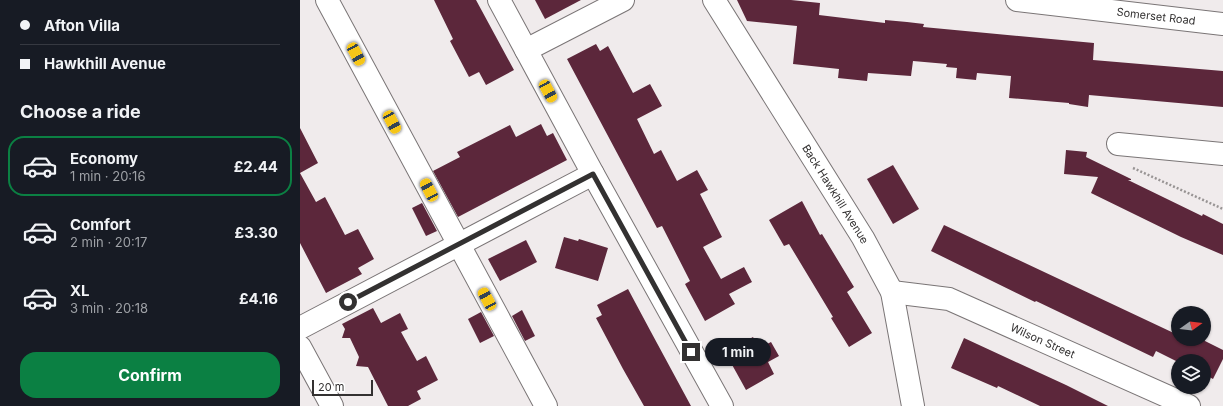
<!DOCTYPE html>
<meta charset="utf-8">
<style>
:root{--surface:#171b24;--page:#20242c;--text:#f1f3f6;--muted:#9ea1a6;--line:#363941;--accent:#0b8043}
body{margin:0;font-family:Inter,sans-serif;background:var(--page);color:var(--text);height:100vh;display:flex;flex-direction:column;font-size:15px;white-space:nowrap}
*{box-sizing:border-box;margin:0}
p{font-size:13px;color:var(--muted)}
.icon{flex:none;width:22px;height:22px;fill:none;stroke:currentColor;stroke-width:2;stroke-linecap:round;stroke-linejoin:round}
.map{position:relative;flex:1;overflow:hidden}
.panel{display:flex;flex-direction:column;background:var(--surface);width:300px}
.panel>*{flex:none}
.top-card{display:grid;align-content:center;height:88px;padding:0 20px;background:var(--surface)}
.needle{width:26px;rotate:75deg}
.controls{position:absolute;left:871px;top:306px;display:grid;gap:8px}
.controls a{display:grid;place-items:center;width:40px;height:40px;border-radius:50%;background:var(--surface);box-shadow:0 1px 3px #0004;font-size:20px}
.scale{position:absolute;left:12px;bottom:10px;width:61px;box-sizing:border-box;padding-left:4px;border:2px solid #333131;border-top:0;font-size:11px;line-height:14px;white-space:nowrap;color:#333131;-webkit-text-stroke:3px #fff;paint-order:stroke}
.end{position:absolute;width:18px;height:18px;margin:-9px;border:5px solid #333131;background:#fff;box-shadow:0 0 0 2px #fff}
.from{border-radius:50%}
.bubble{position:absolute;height:28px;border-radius:14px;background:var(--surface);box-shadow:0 1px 3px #0004;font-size:13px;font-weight:700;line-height:28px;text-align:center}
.car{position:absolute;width:12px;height:24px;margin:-12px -6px;border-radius:5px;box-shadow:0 0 3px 1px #0007;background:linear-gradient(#f5c518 24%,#345 0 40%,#f5c518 0 76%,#345 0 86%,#f5c518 0)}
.top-card b{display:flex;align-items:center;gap:14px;height:38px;font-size:15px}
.top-card b+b{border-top:1px solid var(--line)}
.top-card i{width:10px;height:10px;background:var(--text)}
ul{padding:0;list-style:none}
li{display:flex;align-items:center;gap:12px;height:60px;margin:0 8px 6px;padding:0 12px;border:2px solid transparent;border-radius:16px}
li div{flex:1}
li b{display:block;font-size:15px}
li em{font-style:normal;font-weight:700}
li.current{border-color:var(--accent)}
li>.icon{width:36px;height:36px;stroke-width:1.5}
h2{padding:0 20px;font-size:18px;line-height:48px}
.cta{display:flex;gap:8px;margin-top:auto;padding:8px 20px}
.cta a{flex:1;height:46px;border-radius:16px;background:var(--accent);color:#fff;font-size:16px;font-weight:700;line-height:46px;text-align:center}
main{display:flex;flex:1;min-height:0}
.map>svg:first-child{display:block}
</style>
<main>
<section class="panel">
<div class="top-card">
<b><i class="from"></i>Afton Villa</b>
<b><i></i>Hawkhill Avenue</b>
</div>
<h2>Choose a ride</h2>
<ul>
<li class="current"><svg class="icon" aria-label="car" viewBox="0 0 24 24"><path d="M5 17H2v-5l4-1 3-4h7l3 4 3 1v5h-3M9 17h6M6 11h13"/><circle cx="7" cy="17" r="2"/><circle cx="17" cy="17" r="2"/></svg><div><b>Economy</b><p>1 min · 20:16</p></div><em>£2.44</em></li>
<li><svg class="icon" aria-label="car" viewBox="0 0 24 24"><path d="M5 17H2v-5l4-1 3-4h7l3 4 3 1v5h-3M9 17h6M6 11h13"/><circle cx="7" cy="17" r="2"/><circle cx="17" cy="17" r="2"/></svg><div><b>Comfort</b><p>2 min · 20:17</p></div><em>£3.30</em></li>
<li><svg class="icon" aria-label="car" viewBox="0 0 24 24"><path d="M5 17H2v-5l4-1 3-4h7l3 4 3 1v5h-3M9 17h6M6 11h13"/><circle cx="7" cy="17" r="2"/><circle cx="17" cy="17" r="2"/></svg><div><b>XL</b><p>3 min · 20:18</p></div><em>£4.16</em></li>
</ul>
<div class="cta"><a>Confirm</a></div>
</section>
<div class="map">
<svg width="923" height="406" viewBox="0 0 923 406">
<rect width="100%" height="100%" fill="#f0ebec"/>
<!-- building -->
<g fill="#5c273b">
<path d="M134 0H176L214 70 186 85 179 72 169 77 150 41 153 39Z"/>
<path d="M235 0H281L245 19Z"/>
<path d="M437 0H491L520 3 519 15 585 23V20L607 22 624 24 623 27 794 43 793 60 923 71V107L789 95 788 107 769 104V103L709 98 711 76 677 73 676 80 656 78 657 68 646 67 647 64 613 61 611 76 568 73 567 81 538 78 539 69 493 64 497 26 447 21Z"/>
<path d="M296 44 300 51 308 46 333 93 350 84 362 106 337 119 354 154 361 150 377 181 397 170 408 190 400 194 422 237 403 247 421 279 444 267 452 282 429 294 435 304 405 321 385 284 390 281 362 226 357 228 267 59Z"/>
<path d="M241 124 247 136 253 133 267 160 158 217 133 171 160 157 157 152 210 125 216 137Z"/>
<path d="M0 128 18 163 0 173 16 202 25 197 45 235 58 229 74 259 58 268 62 274 26 293 0 243Z"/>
<path d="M766 150 787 152 786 157 831 179V180H828L902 216 903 214 923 224V255L881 237 791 193 798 177 764 174Z"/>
<path d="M593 165 619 209 593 224 567 179Z"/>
<path d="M502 201 520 235 522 234 554 287 547 292 572 333 549 347 531 318 533 317 489 244 484 246 469 220Z"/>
<path d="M122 203 137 231 126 236 112 208Z"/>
<path d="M644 225 878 335V339H901L923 350V359L913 379 904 374V361L878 362 856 351 853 357 736 301 735 302 631 251Z"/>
<path d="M264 237 278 241 279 239 308 248 298 281 255 268Z"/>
<path d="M226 240 237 262 200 281 188 259Z"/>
<path d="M328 289 351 332 391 406H344L323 369 296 318 302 315 297 305Z"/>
<path d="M73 308 81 323 100 313 108 329 101 332 117 361 126 356 138 380 117 391 121 399 108 406H88L68 367 56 366 59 357 50 338H42L45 329 42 324Z"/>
<path d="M222 310 235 336 225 341 212 316Z"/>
<path d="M181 312 194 336 180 343 168 319Z"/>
<path d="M453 337 459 348 471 342 479 356 468 362 474 374 446 390 425 352Z"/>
<path d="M664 338 766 385 808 406H740L698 386 697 388 651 368Z"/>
</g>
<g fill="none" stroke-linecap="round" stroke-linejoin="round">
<defs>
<g id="minor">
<path d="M27 0 246 406"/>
<path d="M199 0 293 174 422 406"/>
<path id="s1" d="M414 0 563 238 592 292 613 406"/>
<path id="s2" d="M717 0 923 24"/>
<path d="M226 50 323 0"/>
<path d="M818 144 923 154"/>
<path id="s3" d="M592 292 649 299 889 406"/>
<path d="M0 328 293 174"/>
</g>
<path id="major" d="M0 347 32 406"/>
</defs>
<!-- minor casing -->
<use href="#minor" stroke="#7a7576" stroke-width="24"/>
<!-- major casing -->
<use href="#major" stroke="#7a7576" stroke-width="24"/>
<!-- path -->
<path stroke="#989494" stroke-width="2.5" stroke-dasharray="2 2" stroke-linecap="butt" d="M833 168 923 209"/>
<!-- minor -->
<use href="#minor" stroke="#fff" stroke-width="22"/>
<!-- major -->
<use href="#major" stroke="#fff" stroke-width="22"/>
</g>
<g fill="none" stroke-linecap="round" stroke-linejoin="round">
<!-- route -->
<path stroke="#333131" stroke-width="5" d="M48 302 293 174 391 352"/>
</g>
<g text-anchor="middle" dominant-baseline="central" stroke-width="4" stroke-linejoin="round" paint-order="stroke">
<!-- street labels -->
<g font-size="11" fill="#333131" stroke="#fff">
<text stroke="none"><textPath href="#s2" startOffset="140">Somerset Road</textPath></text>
<text stroke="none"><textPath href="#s1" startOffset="229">Back Hawkhill Avenue</textPath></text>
<text stroke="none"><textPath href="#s3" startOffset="160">Wilson Street</textPath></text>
</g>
</g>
</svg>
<div class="controls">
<a><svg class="needle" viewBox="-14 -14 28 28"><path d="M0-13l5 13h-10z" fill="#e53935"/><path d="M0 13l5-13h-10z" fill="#9ea1a6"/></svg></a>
<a><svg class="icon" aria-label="layers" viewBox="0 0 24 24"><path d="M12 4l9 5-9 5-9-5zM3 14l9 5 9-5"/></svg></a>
</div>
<div class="scale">20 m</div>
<i class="end from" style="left:48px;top:302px"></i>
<i class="end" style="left:391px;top:352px"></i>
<div class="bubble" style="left:405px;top:338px;width:66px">1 min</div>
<i class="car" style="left:56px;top:54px;rotate:152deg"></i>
<i class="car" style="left:248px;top:91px;rotate:151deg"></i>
<i class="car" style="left:92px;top:122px;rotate:152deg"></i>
<i class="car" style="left:129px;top:190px;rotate:332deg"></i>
<i class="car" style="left:187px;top:299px;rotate:331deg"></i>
</div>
</main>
